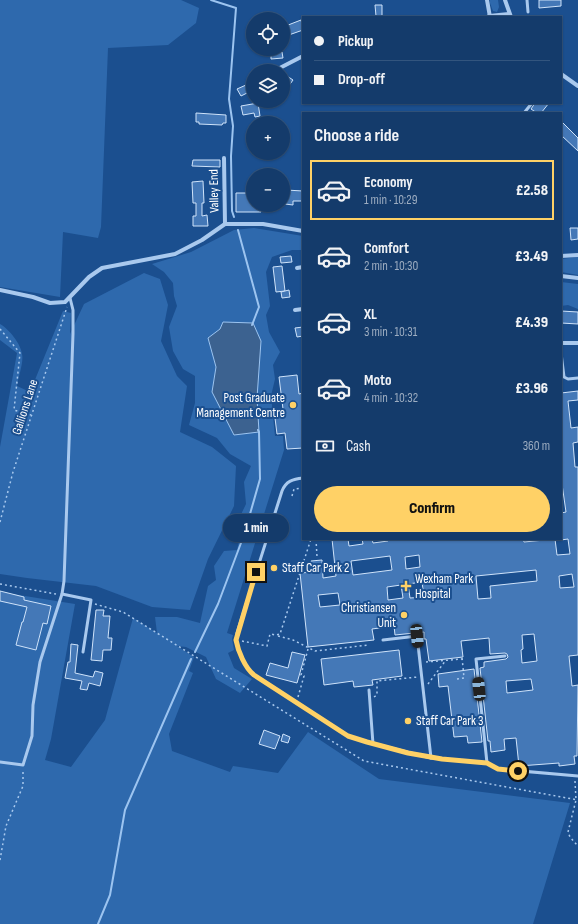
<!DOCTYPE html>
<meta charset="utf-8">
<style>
:root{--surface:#143b6b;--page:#214673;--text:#f1f3f6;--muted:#9dadc1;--line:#33557e;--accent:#ffd166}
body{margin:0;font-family:"Sofia Sans Condensed",sans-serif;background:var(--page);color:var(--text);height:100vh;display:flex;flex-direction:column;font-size:15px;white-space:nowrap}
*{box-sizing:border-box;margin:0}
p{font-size:13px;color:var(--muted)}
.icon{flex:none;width:22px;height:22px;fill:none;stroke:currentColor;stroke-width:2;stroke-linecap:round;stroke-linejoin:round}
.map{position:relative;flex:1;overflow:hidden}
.side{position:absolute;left:302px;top:112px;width:260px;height:428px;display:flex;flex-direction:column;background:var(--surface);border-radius:0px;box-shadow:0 1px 3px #0004,0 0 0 1px var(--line)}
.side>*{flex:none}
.top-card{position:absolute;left:302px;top:16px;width:260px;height:88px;border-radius:0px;box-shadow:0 1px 3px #0004,0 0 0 1px var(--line);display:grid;align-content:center;height:88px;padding:0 12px;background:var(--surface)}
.fabs{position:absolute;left:246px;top:12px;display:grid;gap:8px}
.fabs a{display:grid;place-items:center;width:44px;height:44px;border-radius:50%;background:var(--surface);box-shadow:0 1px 3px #0004,0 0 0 1px var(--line);font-size:20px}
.end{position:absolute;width:18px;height:18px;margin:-9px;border:5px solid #ffd166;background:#111;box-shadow:0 0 0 2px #111}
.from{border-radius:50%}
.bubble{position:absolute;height:28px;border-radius:14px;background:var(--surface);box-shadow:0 1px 3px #0004,0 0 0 1px var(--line);font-size:13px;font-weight:800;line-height:28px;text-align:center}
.car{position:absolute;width:12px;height:24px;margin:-12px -6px;border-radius:5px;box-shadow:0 0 3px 1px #0007;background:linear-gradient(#222 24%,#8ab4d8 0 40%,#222 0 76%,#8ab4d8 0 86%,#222 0)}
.top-card b{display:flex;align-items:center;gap:14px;height:38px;font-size:15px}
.top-card b+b{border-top:1px solid var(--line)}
.top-card i{width:10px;height:10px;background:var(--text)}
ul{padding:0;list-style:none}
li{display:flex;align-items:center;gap:12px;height:60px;margin:0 8px 6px;padding:0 4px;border:2px solid transparent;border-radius:0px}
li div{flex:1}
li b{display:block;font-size:15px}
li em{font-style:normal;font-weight:800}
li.selected{border-color:var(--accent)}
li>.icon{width:36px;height:36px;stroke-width:1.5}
h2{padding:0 12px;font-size:18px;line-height:48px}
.pay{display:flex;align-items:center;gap:10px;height:44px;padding:0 12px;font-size:15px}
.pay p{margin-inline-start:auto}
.cta{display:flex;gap:8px;margin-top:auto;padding:8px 12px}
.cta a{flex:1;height:46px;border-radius:24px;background:var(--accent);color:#111;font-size:16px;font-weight:800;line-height:46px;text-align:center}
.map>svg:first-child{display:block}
</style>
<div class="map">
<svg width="578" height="924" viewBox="0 0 578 924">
<rect width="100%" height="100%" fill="#1b4f8f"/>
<!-- green -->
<g fill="#2e69ad">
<path d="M0 0H181L199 8 196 23 168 45 108 48 101 227 98 238 63 232 60 297 0 287Z"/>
<path d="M490 0H498L499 7 497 12 493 11 490 3Z"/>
<path d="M254 228 303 236V250H292L272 257 266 272 270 306 266 315 269 332 280 352 273 365 275 379 271 396 275 436H283L284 450 227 633 233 635 232 639 234 650 228 653 234 668 252 679 240 693 216 679 206 657 186 647 177 646 194 657 189 671 193 673 169 734 172 751 230 772 233 766 278 773 308 732 379 779 570 803 533 924H0V592L75 604 51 739 45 760 71 767 105 720 133 618 157 633 155 617H177L200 623 208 586 216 580 214 566 224 551 237 550 240 537 235 527 246 504 244 482 251 466 230 454 217 438 189 425 195 403V376L183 369 173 351 169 327 177 306 174 296 173 283 164 272 152 264 191 252 234 230Z"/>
<path d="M578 257V275L561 272V259Z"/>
<path d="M144 273 160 279 168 305 161 341 177 376 187 386 180 432 212 447 236 466 234 506 208 559 190 610 152 607 96 586 27 578 0 574V447L17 353 0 340V324C9 329 21 344 22 354 24 362 18 378 17 386L30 392 63 311 71 313 70 334 84 304Z"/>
<path d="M561 282 578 284V309L568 305 561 306Z"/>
</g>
<!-- water -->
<path fill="#3c6290" stroke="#9cc4f0" d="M223 322 253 323 261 341 257 398 259 432 234 435 212 392 216 367 208 338 220 329Z"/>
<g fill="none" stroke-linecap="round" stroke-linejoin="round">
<!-- stream -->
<g stroke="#9cc4f0" stroke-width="2">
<path d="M211 0 236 8 229 99 233 126 231 156 232 211 234 217"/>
<path d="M238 230 259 307 252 325"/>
<path d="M195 652 218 604 244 535 260 479 259 432 258 430"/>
<path d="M98 924 110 895 125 810 191 659"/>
</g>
</g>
<!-- building -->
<g fill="#4478b7" stroke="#cfe3fa" fill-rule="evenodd">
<path d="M539 0H561V6L539 8Z"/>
<path d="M375 5H382V16H376Z"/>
<path d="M301 20 303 30 283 37V27Z"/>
<path d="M271 49H279V52H282L283 58 271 59Z"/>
<path d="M287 76 293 80 283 94V82Z"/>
<path d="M246 85 249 92 241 96 237 89Z"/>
<path d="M258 103 260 116 255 117 254 113 243 115 241 106Z"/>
<path d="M535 103H549L541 113H537L531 109Z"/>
<path d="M196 113 226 115V123H223L222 125 199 124V122H196Z"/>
<path d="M561 121 578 138V151L561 135Z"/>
<path d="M193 160H220V167L192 166Z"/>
<path d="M203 181 204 203H202V216L207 215 208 226H193V216H196V203H193L192 182Z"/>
<path d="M286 190 303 191V201H293V205L285 204Z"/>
<path d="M236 193H253V205H260L261 212H236Z"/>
<path d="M570 228H578V239L571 240Z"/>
<path d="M291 256 292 262 281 263 280 257Z"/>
<path d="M282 266 285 291 276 292 273 267Z"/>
<path d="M289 290 290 297 282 298 281 292Z"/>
<path d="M561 311 578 312V324L561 323Z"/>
<path d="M303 327V336L297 337 295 328Z"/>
<path d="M297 375 299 394 303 393V448L287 449 285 433 277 434 275 418 284 417 279 377Z"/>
<path d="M578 391V400L568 401 571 428 578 427V442L573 443 575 467H578V655L569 656 572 686 578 685 577 756H574L575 764 559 766V763L519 766 516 738 504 739 505 750 491 752 490 741H488L480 668 484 667V662L506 659 508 657 507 654 505 653 490 654 489 638 461 641 463 657 429 661 426 639H424V632L395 635 394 626 372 629 374 640 308 647 300 573 313 572 311 561 322 560 323 578 336 576 332 539H348L349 546 363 544 362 539H372L373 543 388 541V539H396V540L523 539 524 542 555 539 557 555 570 554 568 539 561 540V513L566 512 562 484H561V393ZM419 555 420 567 406 569 405 557ZM390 556 392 570 353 575 351 561ZM536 570 537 581 490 586 491 598 478 599 476 576ZM572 574 574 587 560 588 559 576ZM422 582 424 597 410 598 408 584ZM401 585 403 598 388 600 387 587ZM338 593 340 605 320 607 318 595ZM534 634 537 661 522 663 521 650 523 649 522 635ZM531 679 533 690 507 693 506 681Z"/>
<path d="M0 591 24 597V600L51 606 47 624 43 623 36 650 16 645 22 622H23L27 607 0 601Z"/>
<path d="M96 610H104L103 616H110L108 638H112L111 650H103L102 661 91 660Z"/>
<path d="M71 644 78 645 75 673 93 677 95 671 103 673 100 686 89 683 87 690 80 689 82 681 65 678 68 662H70Z"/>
<path d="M399 650 402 676 372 680 373 685 354 687 353 681 324 685 321 659Z"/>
<path d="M292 652 305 655 297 683 266 675 270 663 288 668Z"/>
<path d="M474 669 482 742 468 743 467 736 454 737 448 686 439 687 438 674Z"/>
<path d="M264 730 280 736 275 749 259 744Z"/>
<path d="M283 734 290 737 288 743 281 741Z"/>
</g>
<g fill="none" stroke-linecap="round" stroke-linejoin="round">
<!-- path -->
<g stroke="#a9c9ee" stroke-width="1.5" stroke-dasharray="2 3" stroke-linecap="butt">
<path d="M0 329 20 353 14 410 31 415"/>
<path d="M292 496 294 489 303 488"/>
<path d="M0 522 13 472 67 307"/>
<path d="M316 539 317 557"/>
<path d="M0 584 56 594"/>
<path d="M95 604 123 612 364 761 578 800"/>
<path d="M278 636 293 640 315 651 369 645"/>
<path d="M242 641 267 646 270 634 276 635 280 634 311 539"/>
<path d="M426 662 462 659"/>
<path d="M457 679 464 678 462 657"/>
<path d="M428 684 446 660"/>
<path d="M298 697 304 676 301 675 308 649"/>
<path d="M374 697 377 695V681L418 677"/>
<path d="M575 781 576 800 568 832 570 837 577 845"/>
<path d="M0 860 6 826 23 786V770"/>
</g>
<!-- service -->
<g stroke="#a9c9ee" stroke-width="3">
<path d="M527 0 528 12"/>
<path d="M524 113 532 103"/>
<path d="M561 353 564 377 568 379 578 378"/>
<path d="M303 478C293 479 286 481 282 491L237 633C234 645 245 667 254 675L348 736 367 742 431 758 487 763"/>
<path d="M62 594 91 600 83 652"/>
<path d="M383 640 417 636 431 758"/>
<path d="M505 656 476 659 487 763 498 769 578 776"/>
<path d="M369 690 373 744"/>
<path d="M0 762 23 765 32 736 33 705 40 662 62 594 64 581 73 334V310L70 298"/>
</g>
<!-- minor -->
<g stroke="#a9c9ee" stroke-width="4">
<path d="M487 0 490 17"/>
<path d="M505 0 511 17"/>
<path d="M488 17 489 16 509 14"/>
<path d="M274 71 303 56"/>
<path d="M561 74 578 86"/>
<path d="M224 158 225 224"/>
<path d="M561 256 578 255"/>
<path d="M297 268 303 267"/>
<path d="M561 276 578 278"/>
<path d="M0 290 33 297 50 303 65 302 89 277 102 268 175 254 202 240 225 224H263L303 231"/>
<path d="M295 310 303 309"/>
<path d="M561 343H578"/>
</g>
</g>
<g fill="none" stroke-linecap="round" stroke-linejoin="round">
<!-- route -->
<path stroke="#ffd166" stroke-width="5" d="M256 572 236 640C238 651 245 668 254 675L348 736 367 742 408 753 442 759 487 763 498 769 518 771"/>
</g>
<!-- markers -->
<g fill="#ffd166" stroke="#1b4f8f" stroke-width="1.5">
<circle cx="293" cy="405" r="4"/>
<circle cx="274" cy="568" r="4"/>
<path d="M404 580h4v4h4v4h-4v4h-4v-4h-4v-4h4z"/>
<circle cx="404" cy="615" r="4"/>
<circle cx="408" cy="721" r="4"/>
</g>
<g text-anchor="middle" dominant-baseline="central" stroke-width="4" stroke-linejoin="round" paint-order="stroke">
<!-- street labels -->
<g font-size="13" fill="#fff" stroke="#1b4f8f">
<text transform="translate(214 191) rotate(-91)">Valley End</text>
<text transform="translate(25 407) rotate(-72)">Gallions Lane</text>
</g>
<!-- poi labels -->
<g font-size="13" fill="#fff" stroke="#1b4f8f" text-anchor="start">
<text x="285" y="398" text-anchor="end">Post Graduate<tspan x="285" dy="15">Management Centre</tspan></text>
<text x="282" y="568">Staff Car Park 2</text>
<text x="415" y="579">Wexham Park<tspan x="415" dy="15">Hospital</tspan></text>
<text x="396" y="608" text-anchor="end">Christiansen<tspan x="396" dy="15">Unit</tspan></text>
<text x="416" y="721">Staff Car Park 3</text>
</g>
</g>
</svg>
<div class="fabs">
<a><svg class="icon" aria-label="locate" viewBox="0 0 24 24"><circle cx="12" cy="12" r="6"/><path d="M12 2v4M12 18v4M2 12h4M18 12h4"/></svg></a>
<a><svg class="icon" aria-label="layers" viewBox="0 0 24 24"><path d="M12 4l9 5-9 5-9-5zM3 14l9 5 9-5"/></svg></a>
<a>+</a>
<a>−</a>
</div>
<i class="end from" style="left:518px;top:771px"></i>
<i class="end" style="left:256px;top:572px"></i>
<div class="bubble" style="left:223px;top:514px;width:66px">1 min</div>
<i class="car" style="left:417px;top:636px;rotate:174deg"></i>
<i class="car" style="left:479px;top:689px;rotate:354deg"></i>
<div class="top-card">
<b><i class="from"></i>Pickup</b>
<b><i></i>Drop-off</b>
</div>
<section class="side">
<h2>Choose a ride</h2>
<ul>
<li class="selected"><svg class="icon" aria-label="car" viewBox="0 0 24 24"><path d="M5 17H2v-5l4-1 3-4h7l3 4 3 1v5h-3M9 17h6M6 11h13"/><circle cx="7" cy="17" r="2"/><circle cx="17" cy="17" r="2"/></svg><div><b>Economy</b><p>1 min · 10:29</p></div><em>£2.58</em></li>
<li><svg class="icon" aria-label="car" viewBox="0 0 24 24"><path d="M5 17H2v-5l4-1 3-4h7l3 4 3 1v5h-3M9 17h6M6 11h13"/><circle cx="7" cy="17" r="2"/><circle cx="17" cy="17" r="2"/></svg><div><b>Comfort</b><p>2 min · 10:30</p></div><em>£3.49</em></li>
<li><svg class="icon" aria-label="car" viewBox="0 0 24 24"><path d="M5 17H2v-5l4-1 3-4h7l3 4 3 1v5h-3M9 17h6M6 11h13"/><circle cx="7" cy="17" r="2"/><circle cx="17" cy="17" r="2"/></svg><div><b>XL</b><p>3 min · 10:31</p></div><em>£4.39</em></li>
<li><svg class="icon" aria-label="car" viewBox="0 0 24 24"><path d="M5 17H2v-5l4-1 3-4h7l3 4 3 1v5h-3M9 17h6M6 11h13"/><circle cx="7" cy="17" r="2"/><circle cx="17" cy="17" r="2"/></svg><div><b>Moto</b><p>4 min · 10:32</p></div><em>£3.96</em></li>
</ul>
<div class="pay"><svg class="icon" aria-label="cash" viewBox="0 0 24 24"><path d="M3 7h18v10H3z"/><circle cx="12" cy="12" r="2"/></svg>Cash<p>360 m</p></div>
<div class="cta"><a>Confirm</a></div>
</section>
</div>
